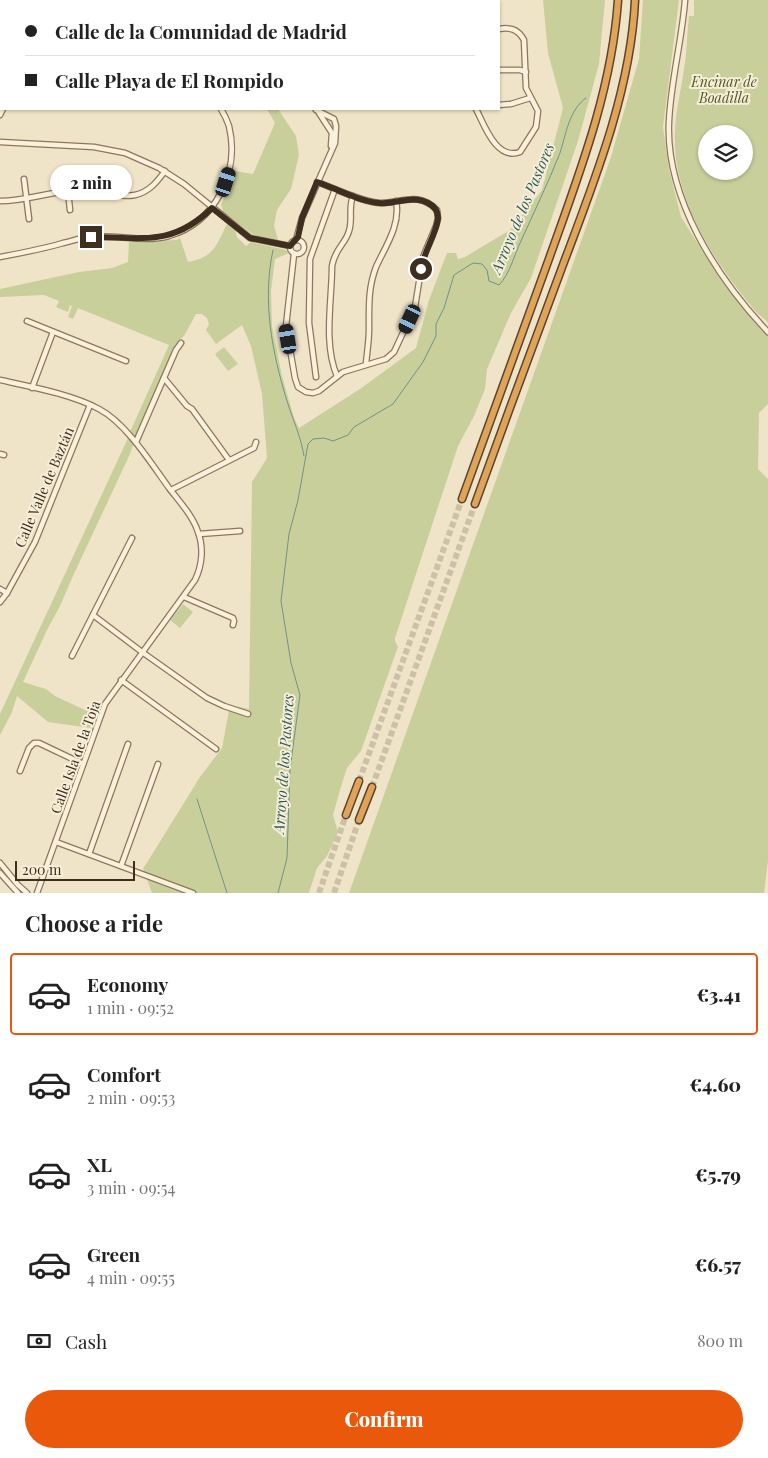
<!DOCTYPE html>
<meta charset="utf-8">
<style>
:root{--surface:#fff;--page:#f6f6f6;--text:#222;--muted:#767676;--line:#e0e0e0;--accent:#ea580c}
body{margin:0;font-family:"Playfair Display",serif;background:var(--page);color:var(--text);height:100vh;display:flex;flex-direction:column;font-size:19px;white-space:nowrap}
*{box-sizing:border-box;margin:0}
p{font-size:16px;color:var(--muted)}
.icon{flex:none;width:28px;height:28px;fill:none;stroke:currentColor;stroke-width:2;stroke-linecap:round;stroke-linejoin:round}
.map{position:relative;height:893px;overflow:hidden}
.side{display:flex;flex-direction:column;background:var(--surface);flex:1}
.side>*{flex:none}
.guide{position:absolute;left:0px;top:0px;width:500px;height:110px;box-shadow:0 1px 4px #0004;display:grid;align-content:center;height:110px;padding:0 25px;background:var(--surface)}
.fabs{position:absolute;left:698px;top:125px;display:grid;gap:10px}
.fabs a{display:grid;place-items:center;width:55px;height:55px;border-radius:50%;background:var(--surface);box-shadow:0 1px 4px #0004;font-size:25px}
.scale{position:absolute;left:15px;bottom:12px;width:120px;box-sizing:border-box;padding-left:5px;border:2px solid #3d2e20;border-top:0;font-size:14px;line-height:18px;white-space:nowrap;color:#3d2e20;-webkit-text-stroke:4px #f7eed8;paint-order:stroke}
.end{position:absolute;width:22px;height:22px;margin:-11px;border:6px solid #3d2e20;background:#fff;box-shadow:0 0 0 2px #fff}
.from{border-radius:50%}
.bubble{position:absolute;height:35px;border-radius:18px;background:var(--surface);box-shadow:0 1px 4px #0004;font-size:16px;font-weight:800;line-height:35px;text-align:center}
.car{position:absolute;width:15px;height:30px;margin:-15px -8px;border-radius:6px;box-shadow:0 0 4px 1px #0007;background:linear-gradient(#222 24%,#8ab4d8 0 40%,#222 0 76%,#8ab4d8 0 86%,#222 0)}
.guide b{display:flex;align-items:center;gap:18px;height:48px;font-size:19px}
.guide b+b{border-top:1px solid var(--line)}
.guide i{width:12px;height:12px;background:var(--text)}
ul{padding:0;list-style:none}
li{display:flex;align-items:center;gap:15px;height:82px;margin:0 10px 8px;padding:0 15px;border:2px solid transparent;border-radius:5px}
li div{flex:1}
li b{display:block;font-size:19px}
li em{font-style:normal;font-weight:800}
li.on{border-color:var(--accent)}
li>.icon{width:45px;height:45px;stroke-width:1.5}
h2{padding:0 25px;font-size:22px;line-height:60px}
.pay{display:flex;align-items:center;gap:12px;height:55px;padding:0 25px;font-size:19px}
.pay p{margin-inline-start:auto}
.primary-button{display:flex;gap:10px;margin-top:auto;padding:10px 25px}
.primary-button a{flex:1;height:58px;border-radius:30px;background:var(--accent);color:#fff;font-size:20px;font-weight:800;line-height:58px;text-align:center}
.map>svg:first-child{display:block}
</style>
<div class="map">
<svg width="768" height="893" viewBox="0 0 768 893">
<rect width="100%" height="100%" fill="#f0e4c8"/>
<!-- green -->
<g fill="#c9cf9b" fill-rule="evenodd">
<path d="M543 0H605L599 64 578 141 531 278 511 313 487 369 485 389 474 416 458 446 395 638V641L398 647 394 658 361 751 347 768 340 790 333 815 338 832 327 856 317 868 309 893H152L143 869 200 777 222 748 230 705 249 709 252 482 267 458 262 394 251 346 242 325 216 344 206 330 209 324 207 318 202 314H196L184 336 179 340 175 348 136 438 130 432 169 345 78 308 73 319 68 317 72 306 70 305 68 312 56 307 59 301 44 295 0 297V289L79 272 112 268 128 262 129 242 177 240 180 238 188 262C214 257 216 246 227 224L235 230 237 237 246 246 251 242 286 250 289 253 275 259 271 291 272 326 282 376 294 418 299 428 360 389 416 348 429 300 447 253H456L458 259 465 257 510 230 542 190 563 108 548 53Z"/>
<path d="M643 0H679L663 127 669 169 681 217 719 277 768 333V404L759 413 758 469 768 479V861L764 893H349L611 157 639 59Z"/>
<path d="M694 0H768V323C763 317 756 313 752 307 712 259 671 195 675 130 676 109 681 90 684 69 687 52 687 34 689 16H694ZM706 134H744V171H706Z"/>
<path d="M267 109H278L296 136 299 155 291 189 277 210 274 226 278 240 263 239 252 234 223 212 221 204 229 188 235 171 253 174 275 123Z"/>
<path d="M224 347 238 364 228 371 215 354Z"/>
<path d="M128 438 134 443 130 454 73 576 60 606 47 630 23 682 46 689 55 696 87 711 98 714 91 728 48 722 17 696 12 712 0 735V714Z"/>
<path d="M183 604 193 612 180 628 170 620Z"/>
</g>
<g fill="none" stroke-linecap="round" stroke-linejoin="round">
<!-- stream -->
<g stroke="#6f938a" stroke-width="1">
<path d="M273 250C262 301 272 352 287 401 293 420 301 437 304 456"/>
<path d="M197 799 227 893"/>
<path d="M278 893 287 858 290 769 300 695 291 663 281 601 289 534 298 500 308 444 313 439 324 438 333 441 348 435 354 427 393 404 423 362 436 336V324L444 308 454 275 473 263 482 264 487 270 489 281 499 285C510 274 514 255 521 241 534 212 548 183 560 153 566 134 569 110 586 98"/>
</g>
<!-- highway-tunnel -->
<g stroke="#ccc0a6" stroke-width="6" stroke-dasharray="6 3" stroke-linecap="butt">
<path d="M359 781 462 499"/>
<path d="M372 787 475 504"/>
<path d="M319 893 346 815"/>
<path d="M334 893 359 820"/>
</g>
<defs>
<g id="minor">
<path d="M99 0 104 1"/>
<path d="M274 0 277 1"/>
<path d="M384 0V1"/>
<path d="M393 0V1"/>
<path d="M685 0C682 40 671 80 669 121 665 198 717 278 768 332"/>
<path d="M171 1 174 0"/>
<path d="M348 1 353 0"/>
<path d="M0 23 1 24"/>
<path d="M499 70H520L526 72"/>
<path d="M499 105 511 104 530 98"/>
<path d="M476 109C484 124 496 161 520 152L536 127 538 111 526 88 524 40C518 29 510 27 499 29"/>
<path d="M319 113 332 133 331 146"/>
<path d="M0 115 3 109"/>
<path d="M0 142 94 147 125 153 159 168 184 184 250 238 290 246"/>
<path d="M66 173 70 210"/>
<path d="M24 179 29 219"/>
<path d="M0 201C24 201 46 193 69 191 77 191 85 191 93 192 107 193 122 198 135 195 149 192 157 182 165 171"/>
<circle cx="297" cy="247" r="7"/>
<path d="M296 240 302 218 335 143 336 126 334 119 316 110"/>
<path d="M294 254 286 326 295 378 298 387 306 392 313 393 319 391 343 372 386 359 394 352 415 307 423 257 436 226 438 218 437 210C418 191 402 203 381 203 364 203 334 188 317 182"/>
<path d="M0 257C21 253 43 249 63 243 72 241 80 238 89 237 116 234 143 243 169 236 216 222 240 172 229 126 227 120 224 114 221 109"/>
<path d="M27 321 126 361"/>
<path d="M366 364C367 352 369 341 369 329 369 307 368 288 376 267 385 247 401 225 396 201"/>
<path d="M337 376C323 344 332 300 332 266 335 248 345 245 349 231 353 219 348 208 353 196"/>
<path d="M316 377 309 323 310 259 335 189"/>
<path d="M164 378 187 406 192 409 229 460"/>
<path d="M0 380C31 387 71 394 99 409 126 423 151 463 169 488 179 501 193 516 198 532 204 548 202 566 195 580L105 704 37 893"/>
<path d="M32 388 53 332"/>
<path d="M136 442 176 350 181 343"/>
<path d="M0 454 4 455"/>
<path d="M171 490 254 448 256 442"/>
<path d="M199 534 240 531"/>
<path d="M0 589 7 593"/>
<path d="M184 597 233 618 234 621 233 625"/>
<path d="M0 602 7 593 35 542 90 405"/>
<path d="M93 615 142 652 207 698 224 706 248 714"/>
<path d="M72 656 132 538"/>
<path d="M121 680 216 749"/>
<path d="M20 771 29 748 34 743H39L83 764"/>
<path d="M56 842 193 893"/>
<path d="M89 854 128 744"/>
<path d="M0 863 18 885 27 893"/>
<path d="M121 866 158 764"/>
<path d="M0 873 18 893"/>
</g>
<g id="highway">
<path d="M462 499C491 418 520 337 550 256 580 172 612 89 618 0"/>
<path d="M475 504C504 423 534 343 564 262 595 180 631 89 635 0"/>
<path d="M346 815 359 781"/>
<path d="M359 820 372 787"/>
</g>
</defs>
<!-- minor casing -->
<use href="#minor" stroke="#8d765c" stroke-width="7"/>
<!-- highway casing -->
<use href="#highway" stroke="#5b4430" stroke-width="9"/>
<!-- minor -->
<use href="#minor" stroke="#faf1dc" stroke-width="4.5"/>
<!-- highway -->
<use href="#highway" stroke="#e0a458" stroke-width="6"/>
</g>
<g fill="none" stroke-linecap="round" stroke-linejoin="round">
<!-- route -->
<path stroke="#3d2e20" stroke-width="6" d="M91 237C142 237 172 247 212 208L250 238 290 246 298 237 302 218 317 182C337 189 358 201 379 203 396 205 411 194 428 203 434 206 438 210 438 218 437 233 424 251 421 269"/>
</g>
<g text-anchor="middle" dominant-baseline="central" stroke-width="4" stroke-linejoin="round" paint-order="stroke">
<!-- park labels -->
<g font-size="14" font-style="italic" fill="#4d5a26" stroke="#f7eed8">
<text x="724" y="81">Encinar de<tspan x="724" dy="16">Boadilla</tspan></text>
</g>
<!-- street labels -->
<g font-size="14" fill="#3d2e20" stroke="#f7eed8">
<text transform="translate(44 487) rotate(-67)">Calle Valle de Baztán</text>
<text transform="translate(75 757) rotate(-70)">Calle Isla de la Toja</text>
</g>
<!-- water labels -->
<g font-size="15" font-style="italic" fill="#2f5d5a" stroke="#f7eed8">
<text transform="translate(522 208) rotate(-67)">Arroyo de los Pastores</text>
<text transform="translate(283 764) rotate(-86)">Arroyo de los Pastores</text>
</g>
</g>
</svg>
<div class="fabs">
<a><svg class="icon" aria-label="layers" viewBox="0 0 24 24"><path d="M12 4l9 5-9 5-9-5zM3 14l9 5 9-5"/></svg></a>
</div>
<div class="scale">200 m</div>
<i class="end from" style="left:421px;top:269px"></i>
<i class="end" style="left:91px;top:237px"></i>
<div class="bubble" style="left:50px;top:165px;width:82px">2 min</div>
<i class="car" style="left:226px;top:182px;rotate:18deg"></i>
<i class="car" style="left:410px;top:319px;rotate:205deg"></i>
<i class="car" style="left:288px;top:339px;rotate:351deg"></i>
<div class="guide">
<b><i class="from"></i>Calle de la Comunidad de Madrid</b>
<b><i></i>Calle Playa de El Rompido</b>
</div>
</div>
<section class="side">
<h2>Choose a ride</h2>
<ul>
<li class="on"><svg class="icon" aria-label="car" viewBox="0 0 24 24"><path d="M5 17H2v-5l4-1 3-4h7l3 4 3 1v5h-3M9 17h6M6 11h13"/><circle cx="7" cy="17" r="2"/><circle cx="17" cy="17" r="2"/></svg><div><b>Economy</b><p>1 min · 09:52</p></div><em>€3.41</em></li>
<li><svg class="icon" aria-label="car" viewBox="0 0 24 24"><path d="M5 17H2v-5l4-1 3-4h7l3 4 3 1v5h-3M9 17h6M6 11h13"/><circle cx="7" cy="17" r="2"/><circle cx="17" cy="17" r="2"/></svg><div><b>Comfort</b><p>2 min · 09:53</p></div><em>€4.60</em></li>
<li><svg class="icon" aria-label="car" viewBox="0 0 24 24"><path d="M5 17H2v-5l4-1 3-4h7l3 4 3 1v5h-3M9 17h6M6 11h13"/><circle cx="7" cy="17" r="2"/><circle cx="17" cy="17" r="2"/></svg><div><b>XL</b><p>3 min · 09:54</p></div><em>€5.79</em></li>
<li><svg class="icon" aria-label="car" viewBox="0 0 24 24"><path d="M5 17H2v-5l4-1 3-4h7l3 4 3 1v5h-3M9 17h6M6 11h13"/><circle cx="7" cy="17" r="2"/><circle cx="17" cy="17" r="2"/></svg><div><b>Green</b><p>4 min · 09:55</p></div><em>€6.57</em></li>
</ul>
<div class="pay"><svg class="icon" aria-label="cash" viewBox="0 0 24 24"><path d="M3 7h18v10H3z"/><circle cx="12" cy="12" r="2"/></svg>Cash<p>800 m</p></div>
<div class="primary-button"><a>Confirm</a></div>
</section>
